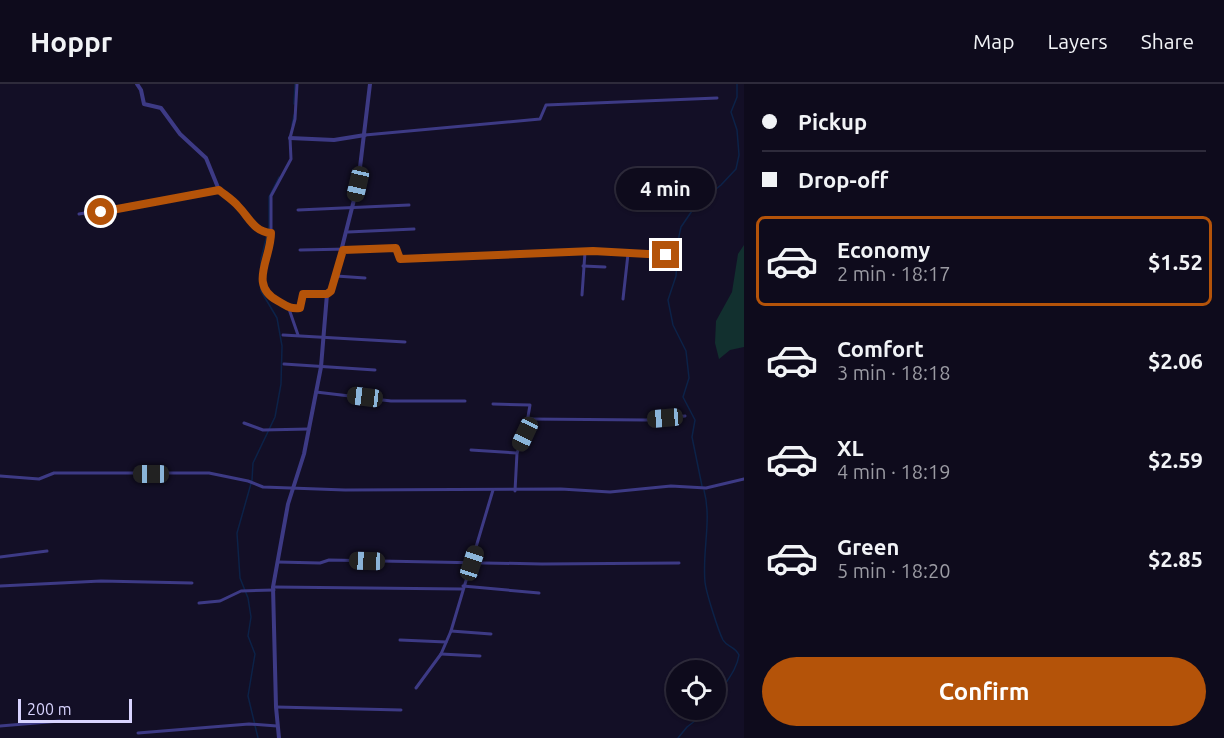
<!DOCTYPE html>
<meta charset="utf-8">
<style>
:root{--surface:#0e0b1c;--page:#1c1929;--text:#f1f3f6;--muted:#9b9ba3;--line:#2e2b3b;--accent:#b45309}
body{margin:0;font-family:Ubuntu,sans-serif;background:var(--page);color:var(--text);height:100vh;display:flex;flex-direction:column;font-size:22px;white-space:nowrap}
*{box-sizing:border-box;margin:0}
p{font-size:20px;color:var(--muted)}
.icon{flex:none;width:33px;height:33px;fill:none;stroke:currentColor;stroke-width:2;stroke-linecap:round;stroke-linejoin:round}
.map{position:relative;flex:1;overflow:hidden}
.drawer{display:flex;flex-direction:column;background:var(--surface);width:480px}
.drawer>*{flex:none}
.guide{display:grid;align-content:center;height:132px;padding:0 18px;background:var(--surface)}
.fabs{position:absolute;left:666px;top:576px;display:grid;gap:12px}
.fabs a{display:grid;place-items:center;width:60px;height:60px;border-radius:50%;background:var(--surface);box-shadow:0 2px 4px #0004,0 0 0 2px var(--line);font-size:30px}
.scale{position:absolute;left:18px;bottom:15px;width:114px;box-sizing:border-box;padding-left:6px;border:3px solid #d9d4ff;border-top:0;font-size:16px;line-height:21px;white-space:nowrap;color:#d9d4ff;-webkit-text-stroke:4px #130f26;paint-order:stroke}
.end{position:absolute;width:27px;height:27px;margin:-14px;border:8px solid #b45309;background:#fff;box-shadow:0 0 0 3px #fff}
.from{border-radius:50%}
.bubble{position:absolute;height:42px;border-radius:21px;background:var(--surface);box-shadow:0 2px 4px #0004,0 0 0 2px var(--line);font-size:20px;font-weight:700;line-height:42px;text-align:center}
.car{position:absolute;width:18px;height:36px;margin:-18px -9px;border-radius:8px;box-shadow:0 0 4px 2px #0007;background:linear-gradient(#222 24%,#8ab4d8 0 40%,#222 0 76%,#8ab4d8 0 86%,#222 0)}
.guide b{display:flex;align-items:center;gap:21px;height:57px;font-size:22px}
.guide b+b{border-top:2px solid var(--line)}
.guide i{width:15px;height:15px;background:var(--text)}
ul{padding:0;list-style:none}
li{display:flex;align-items:center;gap:18px;height:90px;margin:0 12px 9px;padding:0 6px;border:3px solid transparent;border-radius:9px}
li div{flex:1}
li b{display:block;font-size:22px}
li em{font-style:normal;font-weight:700}
li.selected{border-color:var(--accent)}
li>.icon{width:54px;height:54px;stroke-width:1.5}
.action{display:flex;gap:12px;margin-top:auto;padding:12px 18px}
.action a{flex:1;height:69px;border-radius:36px;background:var(--accent);color:#fff;font-size:24px;font-weight:700;line-height:69px;text-align:center}
header{display:flex;align-items:center;gap:36px;box-sizing:border-box;height:84px;padding:0 30px;background:var(--surface);border-bottom:2px solid var(--line)}
header strong{font-size:28px}
nav{display:flex;gap:33px;margin-inline-start:auto;font-size:21px}
main{display:flex;flex:1;min-height:0}
.map>svg:first-child{display:block}
</style>
<header>
<strong>Hoppr</strong>
<nav><a>Map</a><a>Layers</a><a>Share</a></nav>
</header>
<main>
<div class="map">
<svg width="744" height="654" viewBox="0 0 744 654">
<rect width="100%" height="100%" fill="#130f26"/>
<!-- green -->
<path fill="#12302f" d="M744 161V263L730 266 719 275 715 259 716 237 732 208 738 170Z"/>
<g fill="none" stroke-linecap="round" stroke-linejoin="round">
<!-- stream -->
<g stroke="#0c2248" stroke-width="1.5">
<path d="M294 20 295 0"/>
<path d="M292 41 294 31"/>
<path d="M702 402 692 353 695 336 683 313 689 294 686 267 673 241 668 216 676 192 679 152 681 143 696 121 721 101 736 85 739 71 737 46 731 28 737 13V0"/>
<path d="M704 406C712 436 702 467 705 498 706 508 718 546 723 556 727 563 735 562 739 571 736 590 722 600 716 617"/>
<path d="M258 654 248 612 255 570 248 552 251 533 248 514 240 494 237 449 252 396 253 379 275 333 281 300 282 262 277 234 261 207V175L269 143V113L279 93"/>
<path d="M678 654 687 643 709 626"/>
</g>
<!-- minor -->
<g stroke="#3d3a85" stroke-width="3">
<path d="M297 0 295 35 290 54 291 75 271 112V155L263 192 266 210 289 225 298 251"/>
<path d="M365 51 540 35 546 21 717 14"/>
<path d="M298 126 409 121"/>
<path d="M79 130 219 106"/>
<path d="M348 148 414 145"/>
<path d="M300 166 396 164 400 175 593 167 666 171"/>
<path d="M583 182 605 183"/>
<path d="M336 192 365 194"/>
<path d="M582 211 585 168"/>
<path d="M623 215 628 170"/>
<path d="M290 225 300 224 303 210H327"/>
<path d="M283 251 405 258"/>
<path d="M284 280 375 286"/>
<path d="M316 308 391 317H465"/>
<path d="M493 320 530 321 525 350 517 369 515 407"/>
<path d="M528 335 646 336 685 332"/>
<path d="M244 339 263 346 309 345"/>
<path d="M471 366 517 369"/>
<path d="M0 392 39 395 54 389H209L248 397 263 403 345 406 561 405 610 408 671 402 706 404 744 395"/>
<path d="M0 473 47 467"/>
<path d="M278 478 320 479 329 476 542 480 679 479"/>
<path d="M0 502 101 497 192 499"/>
<path d="M463 502 539 509"/>
<path d="M273 503 462 505"/>
<path d="M199 519 220 517 241 507 274 506"/>
<path d="M451 547 491 550"/>
<path d="M400 556 446 558"/>
<path d="M441 570 480 572"/>
<path d="M416 604 441 570 451 547 493 406"/>
<path d="M276 623 401 626"/>
<path d="M0 642 60 637"/>
<path d="M138 649 249 640 277 642"/>
</g>
<!-- tertiary -->
<g stroke="#3d3a85" stroke-width="4">
<path d="M137 0 141 6 144 20 161 24 180 50 206 74 219 106 238 120 252 141 263 148 271 149"/>
<path d="M290 54 334 56 365 51"/>
<path d="M279 654 276 623 273 503 288 420 304 370 321 283 327 210 331 207 358 100 370 0"/>
</g>
</g>
<g fill="none" stroke-linecap="round" stroke-linejoin="round">
<!-- route -->
<path stroke="#b45309" stroke-width="8" d="M101 128 219 106C225 111 233 116 238 122 249 133 254 148 271 149 271 175 248 201 278 217 287 222 289 225 300 224L303 210H327L331 207 343 166 396 164 400 175 593 167 666 171"/>
</g>
</svg>
<div class="fabs">
<a><svg class="icon" aria-label="locate" viewBox="0 0 24 24"><circle cx="12" cy="12" r="6"/><path d="M12 2v4M12 18v4M2 12h4M18 12h4"/></svg></a>
</div>
<div class="scale">200 m</div>
<i class="end from" style="left:101px;top:128px"></i>
<i class="end" style="left:666px;top:171px"></i>
<div class="bubble" style="left:616px;top:84px;width:99px">4 min</div>
<i class="car" style="left:358px;top:100px;rotate:193deg"></i>
<i class="car" style="left:365px;top:313px;rotate:277deg"></i>
<i class="car" style="left:665px;top:334px;rotate:265deg"></i>
<i class="car" style="left:525px;top:350px;rotate:205deg"></i>
<i class="car" style="left:151px;top:390px;rotate:270deg"></i>
<i class="car" style="left:367px;top:477px;rotate:272deg"></i>
<i class="car" style="left:472px;top:479px;rotate:18deg"></i>
</div>
<section class="drawer">
<div class="guide">
<b><i class="from"></i>Pickup</b>
<b><i></i>Drop-off</b>
</div>
<ul>
<li class="selected"><svg class="icon" aria-label="car" viewBox="0 0 24 24"><path d="M5 17H2v-5l4-1 3-4h7l3 4 3 1v5h-3M9 17h6M6 11h13"/><circle cx="7" cy="17" r="2"/><circle cx="17" cy="17" r="2"/></svg><div><b>Economy</b><p>2 min · 18:17</p></div><em>$1.52</em></li>
<li><svg class="icon" aria-label="car" viewBox="0 0 24 24"><path d="M5 17H2v-5l4-1 3-4h7l3 4 3 1v5h-3M9 17h6M6 11h13"/><circle cx="7" cy="17" r="2"/><circle cx="17" cy="17" r="2"/></svg><div><b>Comfort</b><p>3 min · 18:18</p></div><em>$2.06</em></li>
<li><svg class="icon" aria-label="car" viewBox="0 0 24 24"><path d="M5 17H2v-5l4-1 3-4h7l3 4 3 1v5h-3M9 17h6M6 11h13"/><circle cx="7" cy="17" r="2"/><circle cx="17" cy="17" r="2"/></svg><div><b>XL</b><p>4 min · 18:19</p></div><em>$2.59</em></li>
<li><svg class="icon" aria-label="car" viewBox="0 0 24 24"><path d="M5 17H2v-5l4-1 3-4h7l3 4 3 1v5h-3M9 17h6M6 11h13"/><circle cx="7" cy="17" r="2"/><circle cx="17" cy="17" r="2"/></svg><div><b>Green</b><p>5 min · 18:20</p></div><em>$2.85</em></li>
</ul>
<div class="action"><a>Confirm</a></div>
</section>
</main>
